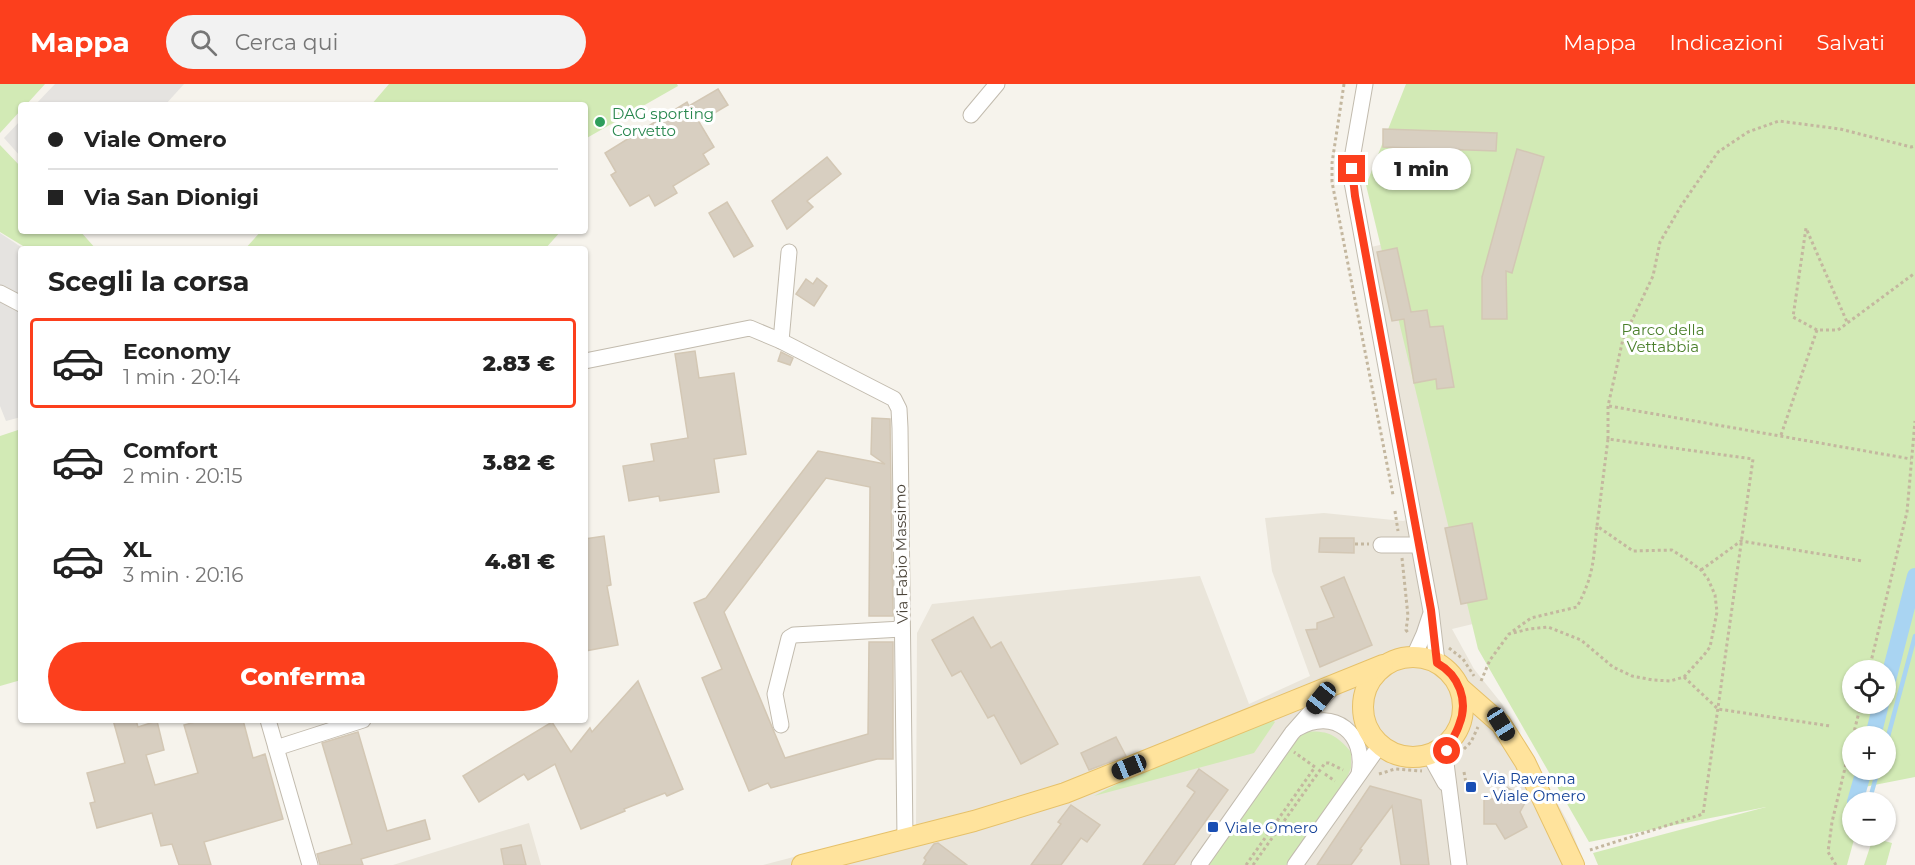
<!DOCTYPE html>
<html lang="it">
<meta charset="utf-8">
<style>
:root{--surface:#fff;--page:#f2f2f2;--text:#222;--muted:#767676;--line:#e0e0e0;--accent:#fc3f1d}
body{margin:0;font-family:Montserrat,sans-serif;background:var(--page);color:var(--text);height:100vh;display:flex;flex-direction:column;font-size:22px;white-space:nowrap}
*{box-sizing:border-box;margin:0}
p{font-size:20px;color:var(--muted)}
.icon{flex:none;width:33px;height:33px;fill:none;stroke:currentColor;stroke-width:2;stroke-linecap:round;stroke-linejoin:round}
.map{position:relative;flex:1;overflow:hidden}
.side{position:absolute;left:18px;top:162px;width:570px;height:477px;display:flex;flex-direction:column;background:var(--surface);border-radius:6px;box-shadow:0 2px 4px #0004}
.side>*{flex:none}
.top-card{position:absolute;left:18px;top:18px;width:570px;height:132px;border-radius:6px;box-shadow:0 2px 4px #0004;display:grid;align-content:center;height:132px;padding:0 30px;background:var(--surface)}
.controls{position:absolute;left:1842px;top:576px;display:grid;gap:12px}
.controls a{display:grid;place-items:center;width:54px;height:54px;border-radius:50%;background:var(--surface);box-shadow:0 2px 4px #0004;font-size:30px}
.end{position:absolute;width:27px;height:27px;margin:-14px;border:8px solid #fc3f1d;background:#fff;box-shadow:0 0 0 3px #fff}
.from{border-radius:50%}
.bubble{position:absolute;height:42px;border-radius:21px;background:var(--surface);box-shadow:0 2px 4px #0004;font-size:20px;font-weight:800;line-height:42px;text-align:center}
.car{position:absolute;width:18px;height:36px;margin:-18px -9px;border-radius:8px;box-shadow:0 0 4px 2px #0007;background:linear-gradient(#222 24%,#8ab4d8 0 40%,#222 0 76%,#8ab4d8 0 86%,#222 0)}
.top-card b{display:flex;align-items:center;gap:21px;height:57px;font-size:22px}
.top-card b+b{border-top:2px solid var(--line)}
.top-card i{width:15px;height:15px;background:var(--text)}
ul{padding:0;list-style:none}
li{display:flex;align-items:center;gap:18px;height:90px;margin:0 12px 9px;padding:0 18px;border:3px solid transparent;border-radius:6px}
li div{flex:1}
li b{display:block;font-size:22px}
li em{font-style:normal;font-weight:800}
li.active{border-color:var(--accent)}
li>.icon{width:54px;height:54px;stroke-width:1.5}
h2{padding:0 30px;font-size:27px;line-height:72px}
.primary-button{display:flex;gap:12px;margin-top:auto;padding:12px 30px}
.primary-button a{flex:1;height:69px;border-radius:36px;background:var(--accent);color:#fff;font-size:24px;font-weight:800;line-height:69px;text-align:center}
header{display:flex;align-items:center;gap:36px;box-sizing:border-box;height:84px;padding:0 30px;background:var(--accent);color:#fff}
header strong{font-size:28px}
nav{display:flex;gap:33px;margin-inline-start:auto;font-size:21px}
.search{width:420px;height:54px;background:var(--page);display:flex;align-items:center;gap:15px;box-sizing:border-box;padding:0 21px;border-radius:33px;color:var(--muted);font-size:22px}
.map>svg:first-child{display:block}
</style>
<header>
<strong>Mappa</strong>
<div class="search"><svg class="icon" aria-label="search" viewBox="0 0 24 24"><circle cx="10" cy="10" r="6"/><path d="M15 15l6 6"/></svg>Cerca qui</div>
<nav><a>Mappa</a><a>Indicazioni</a><a>Salvati</a></nav>
</header>
<div class="map">
<svg width="1915" height="781" viewBox="0 0 1915 781">
<rect width="100%" height="100%" fill="#f6f3ec"/>
<!-- residential -->
<g fill="#eae5da">
<path d="M1432 149 1552 521 1452 545 1474 585 1502 620 1569 740 1585 781H763L916 741 917 549 932 520 1200 492 1249 620 1310 592 1272 487 1265 434 1324 429 1403 437 1421 432 1371 163Z"/>
<path d="M529 739 541 781H393Z"/>
</g>
<!-- green -->
<g fill="#d2eab5" fill-rule="evenodd">
<path d="M0 0H45L26 21H21V26L0 49Z"/>
<path d="M389 0H677L678 2 585 55V21H371Z"/>
<path d="M1406 0H1915V693L1859 704 1854 718H1852L1845 748 1855 752 1847 781H1598L1593 769 1766 723 1589 758 1478 565 1366 101ZM1852 586H1886V620H1852ZM1852 652H1886V686H1852Z"/>
<path d="M0 61 21 83V147H80L96 165H28L0 148Z"/>
<path d="M261 147H561L545 165H245Z"/>
<path d="M21 345V596L0 602V352Z"/>
<path d="M1269 634 1275 638 1254 669 1094 712 1146 685Z"/>
<path d="M1305 648C1328 646 1336 651 1351 668V684L1345 698 1286 781H1207L1290 662Z"/>
<path d="M1873 754 1892 759 1886 781H1864Z"/>
</g>
<!-- parking -->
<g fill="#e5e3e0">
<path d="M55 0H184L165 21H35Z"/>
<path d="M21 36V73L4 54Z"/>
<path d="M0 149 24 165H21V333L6 337 0 322Z"/>
</g>
<g fill="none" stroke-linecap="round" stroke-linejoin="round">
<!-- stream -->
<g stroke="#a9d4f2" stroke-width="4.5">
<path d="M1886 660 1915 552"/>
<path d="M1869 718 1878 686"/>
</g>
<!-- canal -->
<g stroke="#a9d4f2" stroke-width="16">
<path d="M1886 604 1915 492"/>
<path d="M1873 652 1881 620"/>
<path d="M1855 718 1864 686"/>
</g>
</g>
<!-- building -->
<g fill="#d8cfc1" stroke="#d3c7b4" stroke-width="1.5">
<path d="M718 5 728 21 699 38 714 63 703 70 709 80 673 102 677 109 655 122 649 111 630 122 611 91 616 88 605 69 687 18 689 22Z"/>
<path d="M1383 45 1497 49 1496 67 1383 63Z"/>
<path d="M1517 65 1544 73 1512 189 1506 187 1507 235H1482V193Z"/>
<path d="M827 73 841 90 807 117 813 123 787 145 772 117Z"/>
<path d="M727 118 753 162 734 173 709 129Z"/>
<path d="M1397 164 1411 228 1427 226 1430 243 1443 242 1454 303 1437 305 1436 295 1414 299 1404 235 1392 237 1377 168Z"/>
<path d="M817 194 827 202 814 222 796 210 806 195 813 200Z"/>
<path d="M695 267 699 294 734 289 746 370 714 375 719 408 660 417 659 412 629 417 623 382 654 377 651 360 688 354 675 270Z"/>
<path d="M781 268 793 274 790 281 778 277Z"/>
<path d="M872 334 890 335 893 532H869L870 403 826 394 724 528 785 674 868 650 869 558H893V675H877L771 704 768 699 749 707 702 594 722 585 694 519 706 514 818 367 885 380 871 370Z"/>
<path d="M1472 439 1487 515 1461 520 1445 444Z"/>
<path d="M604 452 611 501 607 502 618 561 585 567V455Z"/>
<path d="M1320 454H1354V469L1319 468Z"/>
<path d="M1344 493 1372 561 1320 583 1306 546 1317 545V539L1334 533 1321 503Z"/>
<path d="M973 533 991 564 1001 558 1058 660 1021 680 994 631 988 634 961 587 952 592 932 556Z"/>
<path d="M638 597 683 705 667 712 665 709 624 725 625 727 581 745 555 680 528 696 524 690 479 718 463 692 552 638 571 668 590 644 592 648Z"/>
<path d="M113 636H136L138 643 157 637 164 666 146 671 155 701 198 689 184 641 203 636H243L253 674 265 670 283 735 204 758 211 781H179L172 760 161 762 152 729 97 744 90 719 95 718 87 689 125 679Z"/>
<path d="M358 648 387 747 425 736 430 755 361 775 363 781H320L317 770 352 760 322 659Z"/>
<path d="M1116 653 1126 672 1089 686 1081 669Z"/>
<path d="M1199 685 1228 706 1174 781H1143L1195 708 1187 702Z"/>
<path d="M1370 702 1421 716 1429 781H1401L1392 722 1360 765 1362 766 1351 781H1317Z"/>
<path d="M1506 703 1527 715 1520 728 1527 743 1505 755 1496 740H1484V715H1498Z"/>
<path d="M1071 721 1100 741 1087 758 1081 754 1061 781H1031L1061 740 1058 738Z"/>
<path d="M938 759 967 781H923L926 776 924 774 934 760Z"/>
<path d="M521 761 526 781H504L501 765Z"/>
</g>
<g fill="none" stroke-linecap="round" stroke-linejoin="round">
<defs>
<g id="minor">
<path d="M1365 0 1353 69 1352 98 1431 527 1437 578"/>
<path d="M971 31 997 0"/>
<path d="M0 209 21 220"/>
<path d="M781 257 789 168"/>
<path d="M585 277 750 244 781 257 894 315 899 325 900 344 905 754"/>
<path d="M1381 461H1419"/>
<path d="M1414 572 1424 550 1430 532"/>
<path d="M268 636 310 781"/>
<path d="M781 641 775 610 789 554 794 551 902 545"/>
<path d="M1298 644C1334 623 1367 650 1359 690"/>
<path d="M1450 657 1446 679 1459 781"/>
<path d="M276 664 363 636"/>
<path d="M1429 670 1445 699"/>
<path d="M1199 781 1292 649 1331 605"/>
<path d="M1295 781 1380 661"/>
</g>
<g id="major">
<circle cx="1413" cy="623" r="50"/>
<path d="M1460 604 1501 640 1525 678 1574 781"/>
<path d="M802 781 974 737 1065 709 1383 581"/>
</g>
</defs>
<!-- minor casing -->
<use href="#minor" stroke="#c2bbae" stroke-width="17"/>
<!-- major casing -->
<use href="#major" stroke="#e6c16a" stroke-width="22"/>
<!-- path -->
<g stroke="#c4b79f" stroke-width="3" stroke-dasharray="3 3" stroke-linecap="butt">
<path d="M1344 0 1332 79V98L1393 411"/>
<path d="M1817 246 1793 233 1806 144 1847 238"/>
<path d="M1609 322 1911 375"/>
<path d="M1781 351 1817 246H1838L1915 189"/>
<path d="M1608 355V322L1623 255 1653 192 1660 158 1681 122 1718 68 1748 48 1779 37 1840 45 1911 63 1915 62"/>
<path d="M1395 427 1398 447"/>
<path d="M1355 460H1369"/>
<path d="M1402 474 1408 532 1406 546 1409 550"/>
<path d="M1701 486 1741 457 1863 477"/>
<path d="M1513 547 1531 534 1577 523C1594 491 1593 477 1597 442"/>
<path d="M1449 564 1463 575 1474 592"/>
<path d="M1869 586 1907 428 1915 337"/>
<path d="M1684 593 1718 625 1830 642"/>
<path d="M1481 597 1490 576 1509 550 1529 545 1548 543 1581 556 1613 583 1632 592 1653 596 1670 597 1684 593 1704 571 1710 563 1717 528 1715 511 1708 495 1701 486 1686 475 1672 466 1633 467 1597 442 1608 355 1753 375 1703 730 1590 766"/>
<path d="M1853 652 1861 620"/>
<path d="M1464 665 1471 658 1478 643"/>
<path d="M1464 688 1468 710"/>
<path d="M1325 690 1335 697"/>
<path d="M1379 690 1395 685 1422 687"/>
<path d="M1246 781 1315 683 1294 668"/>
<path d="M1253 781 1325 679H1329L1343 686"/>
<path d="M1836 781 1828 768 1832 738 1852 655"/>
</g>
<!-- minor -->
<use href="#minor" stroke="#fff" stroke-width="15"/>
<!-- major -->
<use href="#major" stroke="#ffe39c" stroke-width="20"/>
</g>
<g fill="none" stroke-linecap="round" stroke-linejoin="round">
<!-- route -->
<path stroke="#fc3f1d" stroke-width="8" d="M1352 85 1355 112 1431 526 1437 579C1459 591 1469 617 1459 641 1456 651 1450 657 1447 667"/>
</g>
<!-- markers -->
<circle fill="#2e9e5b" stroke="#fff" stroke-width="2" cx="600" cy="38" r="6"/>
<g fill="#1a4fb4" stroke="#fff" stroke-width="2">
<rect x="1465" y="697" width="12" height="12" rx="3"/>
<rect x="1207" y="737" width="12" height="12" rx="3"/>
</g>
<g text-anchor="middle" dominant-baseline="central" stroke-width="6" stroke-linejoin="round" paint-order="stroke">
<!-- leisure labels -->
<g font-size="15" fill="#27864d" stroke="#fff" text-anchor="start">
<text x="612" y="29">DAG sporting<tspan x="612" dy="17">Corvetto</tspan></text>
</g>
<!-- park labels -->
<g font-size="15" fill="#4a7f2a" stroke="#fff">
<text x="1663" y="245">Parco della<tspan x="1663" dy="17">Vettabbia</tspan></text>
</g>
<!-- street labels -->
<g font-size="15" fill="#4b4439" stroke="#fff">
<text transform="translate(901 470) rotate(-91)">Via Fabio Massimo</text>
</g>
<!-- transit labels -->
<g font-size="15" fill="#164399" stroke="#fff" text-anchor="start">
<text x="1483" y="694">Via Ravenna<tspan x="1483" dy="17">- Viale Omero</tspan></text>
<text x="1225" y="743">Viale Omero</text>
</g>
</g>
</svg>
<div class="controls">
<a><svg class="icon" aria-label="locate" viewBox="0 0 24 24"><circle cx="12" cy="12" r="6"/><path d="M12 2v4M12 18v4M2 12h4M18 12h4"/></svg></a>
<a>+</a>
<a>−</a>
</div>
<i class="end from" style="left:1447px;top:667px"></i>
<i class="end" style="left:1352px;top:85px"></i>
<div class="bubble" style="left:1372px;top:64px;width:99px">1 min</div>
<i class="car" style="left:1321px;top:614px;rotate:219deg"></i>
<i class="car" style="left:1501px;top:640px;rotate:148deg"></i>
<i class="car" style="left:1129px;top:683px;rotate:248deg"></i>
<div class="top-card">
<b><i class="from"></i>Viale Omero</b>
<b><i></i>Via San Dionigi</b>
</div>
<section class="side">
<h2>Scegli la corsa</h2>
<ul>
<li class="active"><svg class="icon" aria-label="car" viewBox="0 0 24 24"><path d="M5 17H2v-5l4-1 3-4h7l3 4 3 1v5h-3M9 17h6M6 11h13"/><circle cx="7" cy="17" r="2"/><circle cx="17" cy="17" r="2"/></svg><div><b>Economy</b><p>1 min · 20:14</p></div><em>2.83 €</em></li>
<li><svg class="icon" aria-label="car" viewBox="0 0 24 24"><path d="M5 17H2v-5l4-1 3-4h7l3 4 3 1v5h-3M9 17h6M6 11h13"/><circle cx="7" cy="17" r="2"/><circle cx="17" cy="17" r="2"/></svg><div><b>Comfort</b><p>2 min · 20:15</p></div><em>3.82 €</em></li>
<li><svg class="icon" aria-label="car" viewBox="0 0 24 24"><path d="M5 17H2v-5l4-1 3-4h7l3 4 3 1v5h-3M9 17h6M6 11h13"/><circle cx="7" cy="17" r="2"/><circle cx="17" cy="17" r="2"/></svg><div><b>XL</b><p>3 min · 20:16</p></div><em>4.81 €</em></li>
</ul>
<div class="primary-button"><a>Conferma</a></div>
</section>
</div>
